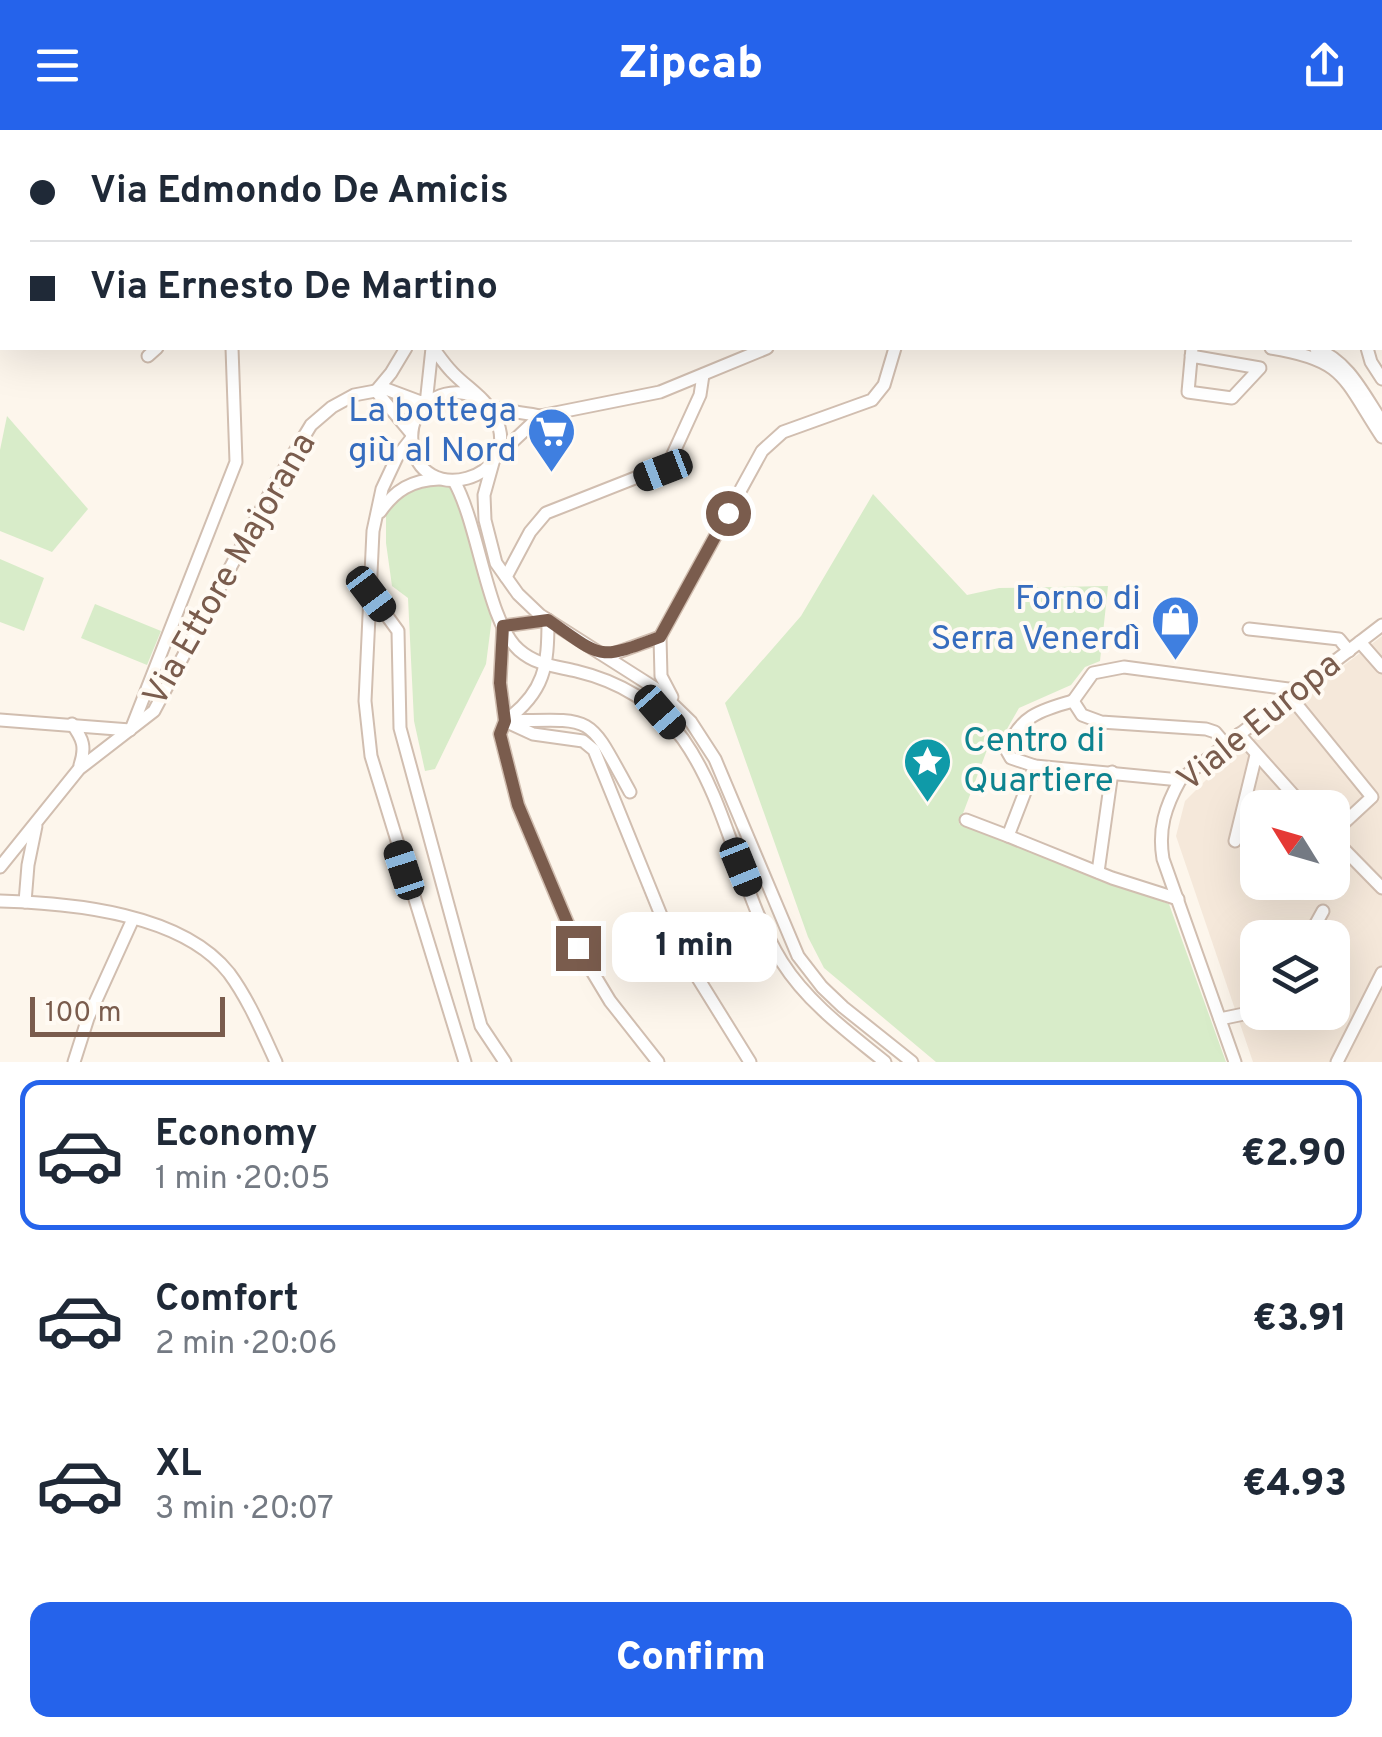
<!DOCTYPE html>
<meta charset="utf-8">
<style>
:root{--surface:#fff;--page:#f2f2f3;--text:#1f2937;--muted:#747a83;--line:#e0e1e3;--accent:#2563eb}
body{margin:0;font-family:Overpass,sans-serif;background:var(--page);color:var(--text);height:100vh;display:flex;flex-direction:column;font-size:38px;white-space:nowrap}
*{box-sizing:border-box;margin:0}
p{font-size:32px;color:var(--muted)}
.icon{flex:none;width:55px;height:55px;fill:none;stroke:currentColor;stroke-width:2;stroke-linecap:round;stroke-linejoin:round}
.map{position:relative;height:932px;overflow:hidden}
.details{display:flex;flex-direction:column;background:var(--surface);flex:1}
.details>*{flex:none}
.hud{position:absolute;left:0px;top:0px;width:1382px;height:220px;box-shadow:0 10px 40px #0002;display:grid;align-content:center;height:220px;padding:0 30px;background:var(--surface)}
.needle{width:65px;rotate:307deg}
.buttons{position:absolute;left:1240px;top:660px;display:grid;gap:20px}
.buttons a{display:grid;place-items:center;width:110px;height:110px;border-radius:20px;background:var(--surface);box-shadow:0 10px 40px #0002;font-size:50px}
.scale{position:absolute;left:30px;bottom:25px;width:195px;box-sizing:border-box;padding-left:10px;border:5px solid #7a5c4d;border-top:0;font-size:28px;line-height:35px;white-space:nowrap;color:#7a5c4d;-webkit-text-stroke:8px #fffaf3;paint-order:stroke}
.end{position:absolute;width:45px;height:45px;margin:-22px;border:12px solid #7a5c4d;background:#fff;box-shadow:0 0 0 5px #fff}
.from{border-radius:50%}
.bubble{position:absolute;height:70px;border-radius:20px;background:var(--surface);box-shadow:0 10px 40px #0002;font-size:32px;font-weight:800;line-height:70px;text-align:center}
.car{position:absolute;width:30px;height:60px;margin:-30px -15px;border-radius:12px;box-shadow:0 0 8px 2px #0007;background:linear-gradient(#222 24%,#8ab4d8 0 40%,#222 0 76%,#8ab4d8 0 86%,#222 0)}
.hud b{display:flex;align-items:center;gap:35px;height:95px;font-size:38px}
.hud b+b{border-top:2px solid var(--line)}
.hud i{width:25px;height:25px;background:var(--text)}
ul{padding:18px 0 0;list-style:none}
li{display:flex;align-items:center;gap:30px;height:150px;margin:0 20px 15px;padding:0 10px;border:5px solid transparent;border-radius:20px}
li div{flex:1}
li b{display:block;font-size:38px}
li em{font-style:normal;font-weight:800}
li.on{border-color:var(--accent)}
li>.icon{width:90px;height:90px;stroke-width:1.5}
.action{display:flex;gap:20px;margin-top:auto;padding:20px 30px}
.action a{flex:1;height:115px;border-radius:20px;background:var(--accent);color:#fff;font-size:40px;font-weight:800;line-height:115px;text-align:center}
header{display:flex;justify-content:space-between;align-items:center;height:130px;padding:0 30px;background:var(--accent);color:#fff;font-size:45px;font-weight:800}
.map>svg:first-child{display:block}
</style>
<header><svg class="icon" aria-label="menu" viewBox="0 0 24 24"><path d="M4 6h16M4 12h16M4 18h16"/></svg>Zipcab<svg class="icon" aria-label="share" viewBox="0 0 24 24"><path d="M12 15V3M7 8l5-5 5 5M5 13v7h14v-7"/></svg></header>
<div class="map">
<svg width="1382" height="932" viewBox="0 0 1382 932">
<rect width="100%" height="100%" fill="#fdf6ec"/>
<!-- residential -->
<path fill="#f5e8da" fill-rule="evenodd" d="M1382 506V932H1253L1176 706 1185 671 1210 646 1321 553ZM1258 678H1332V752H1258ZM1258 808H1332V882H1258Z"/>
<!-- green -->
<g fill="#d8ecc9">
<path d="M7 286 88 379 52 422 0 401V320Z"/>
<path d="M454 351 494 472 486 534 435 639 425 641 414 591 408 468 392 456 386 413V373L401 358Z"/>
<path d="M873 364 967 465 999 458 1108 456 1100 531 1085 537 1071 555 1019 578 999 613 990 612 959 694 1169 774 1226 932H936L824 838 808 807 725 573 801 486Z"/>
<path d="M0 429 44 448 24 501 0 492Z"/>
<path d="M95 474 161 501 147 535 81 508Z"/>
</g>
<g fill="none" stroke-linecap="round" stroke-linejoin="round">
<defs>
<g id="minor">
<path d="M66 0 67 2"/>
<path d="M652 0 655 2"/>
<path d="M1187 0 1188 2"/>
<path d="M29 2 39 0"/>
<path d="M346 2 347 0"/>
<path d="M359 2V0"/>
<path d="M803 2 810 0"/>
<path d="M1082 2 1085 0"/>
<path d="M1295 2V0"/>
<path d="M0 10 2 9"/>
<path d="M0 50 2 49"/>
<path d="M1380 161 1382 158"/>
<path d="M433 218C439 226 445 235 452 242 466 257 486 268 495 287 526 349 418 380 412 311 409 281 437 257 467 264 475 266 480 272 487 275 502 282 524 282 540 286"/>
<path d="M767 218 660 262 540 286 494 329 484 365 485 390 496 433 518 464 540 485 658 560 691 592 715 629 798 826 822 857 843 877 912 932"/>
<path d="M1271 218C1346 230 1343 248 1382 307"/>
<path d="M1367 218 1371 232 1382 249"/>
<path d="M1316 219C1348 230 1364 265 1382 292"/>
<path d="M148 226 157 218"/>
<path d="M1191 226 1260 238 1232 268 1188 262 1192 218"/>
<path d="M376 261 411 303"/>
<path d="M376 261 391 243 406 218"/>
<path d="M411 309 397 327 382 359 373 401 365 571 371 626 465 932"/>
<path d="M454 351C479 395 487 492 519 520 536 535 555 536 576 541 618 551 657 573 683 609 729 674 740 764 782 832 808 873 848 902 885 932"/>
<path d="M380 382C395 360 412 350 439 349"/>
<path d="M506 447 530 402 546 383 668 335 700 265 703 245"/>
<path d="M371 464 398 501 400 598 481 896 505 932"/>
<path d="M503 496 500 553 505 591 500 604 518 675 578 818 610 871 658 932"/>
<path d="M503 496 548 490"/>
<path d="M1249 499 1339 509 1349 521"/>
<path d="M660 507 762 321 783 302 872 270 884 255 895 218"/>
<path d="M1360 512 1382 537"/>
<path d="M600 523 610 525 660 507 661 546 672 567"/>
<path d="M1289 565 1372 667 1332 704"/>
<path d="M1073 571C1040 580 1018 587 1007 621L1011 628 1035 636 1180 650"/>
<path d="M1073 571 1093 543 1124 537 1296 560"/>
<path d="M1073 571 1082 585 1101 592 1206 599 1215 602 1226 615"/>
<path d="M0 590 130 600"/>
<path d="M505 591 533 604 583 611 594 620 665 795 750 932"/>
<path d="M505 591C545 562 548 536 548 490"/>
<path d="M509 591C597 589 587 584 630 662"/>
<path d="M72 594C83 609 86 617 80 635"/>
<path d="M132 597 236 332 232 218"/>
<path d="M1239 604 1305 678"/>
<path d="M1035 636 1008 706 1112 748 1178 769"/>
<path d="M966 690 1008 706"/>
<path d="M1332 707 1382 758"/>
<path d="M1235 711 1256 625"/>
<path d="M0 737 79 639 154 581 271 361 311 295 332 277 354 265 386 259 426 274 432 218"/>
<path d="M1098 742 1112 642"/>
<path d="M0 771C72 773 182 783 229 843 249 870 262 902 276 932"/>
<path d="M25 772 28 735 36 696"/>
<path d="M1308 808 1323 781"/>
<path d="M1220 889 1258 881"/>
<path d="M74 932 88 888 133 789"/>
<path d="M1235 932 1163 729C1158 699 1165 677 1180 650L1382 495"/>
<path d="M1337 932 1382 843"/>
</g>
<g id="secondary">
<path d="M399 2 406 0"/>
<path d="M0 103 2 102"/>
</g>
</defs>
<!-- minor casing -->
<use href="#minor" stroke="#d1beb0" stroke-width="15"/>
<!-- secondary casing -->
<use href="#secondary" stroke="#d6c0b0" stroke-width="21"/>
<!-- minor -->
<use href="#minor" stroke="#fff" stroke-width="11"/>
<!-- secondary -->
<use href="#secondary" stroke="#fff" stroke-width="18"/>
</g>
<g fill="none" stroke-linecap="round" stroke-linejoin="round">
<!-- route -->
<path stroke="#7a5c4d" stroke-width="12" d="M578 818 518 675 500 604 505 591 500 553 503 496 548 490C603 528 596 531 660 507L728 383"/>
</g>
<!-- icons -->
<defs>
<symbol id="supermarket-pin" viewBox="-11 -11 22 30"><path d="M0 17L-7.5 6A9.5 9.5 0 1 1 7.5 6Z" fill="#3f7fe0" stroke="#fffaf3"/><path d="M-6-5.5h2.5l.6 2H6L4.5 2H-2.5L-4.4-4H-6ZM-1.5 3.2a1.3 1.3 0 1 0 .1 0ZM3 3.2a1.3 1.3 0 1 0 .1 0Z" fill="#fff"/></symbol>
<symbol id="shop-pin" viewBox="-11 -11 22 30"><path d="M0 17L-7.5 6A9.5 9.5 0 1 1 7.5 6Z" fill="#3f7fe0" stroke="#fffaf3"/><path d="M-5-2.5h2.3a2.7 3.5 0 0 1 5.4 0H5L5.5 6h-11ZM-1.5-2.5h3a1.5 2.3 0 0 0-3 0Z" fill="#fff"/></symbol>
<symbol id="sight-pin" viewBox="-11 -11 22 30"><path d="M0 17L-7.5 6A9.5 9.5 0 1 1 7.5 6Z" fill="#0f9aa8" stroke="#fffaf3"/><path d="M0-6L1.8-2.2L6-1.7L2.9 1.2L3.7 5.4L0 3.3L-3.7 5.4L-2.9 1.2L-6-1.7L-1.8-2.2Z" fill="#fff"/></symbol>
</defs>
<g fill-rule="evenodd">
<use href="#supermarket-pin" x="524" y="274" width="55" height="75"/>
<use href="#shop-pin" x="1148" y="462" width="55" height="75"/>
<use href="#sight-pin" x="900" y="604" width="55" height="75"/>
</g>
<g text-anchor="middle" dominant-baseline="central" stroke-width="8" stroke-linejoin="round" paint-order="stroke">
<!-- shop labels -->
<g font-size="35" fill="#366cbe" stroke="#fffaf3" text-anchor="end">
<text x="517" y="282">La bottega<tspan x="517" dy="40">giù al Nord</tspan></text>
<text x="1141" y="470">Forno di<tspan x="1141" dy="40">Serra Venerdì</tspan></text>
</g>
<!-- street labels -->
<g font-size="35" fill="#7a5c4d" stroke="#fffaf3">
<text transform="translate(231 440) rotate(-60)">Via Ettore Majorana</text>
<text transform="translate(1260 593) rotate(-39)">Viale Europa</text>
</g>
<!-- culture labels -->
<g font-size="35" fill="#0d838f" stroke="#fffaf3" text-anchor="start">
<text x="963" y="612">Centro di<tspan x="963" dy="40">Quartiere</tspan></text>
</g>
</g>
</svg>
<div class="buttons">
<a><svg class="needle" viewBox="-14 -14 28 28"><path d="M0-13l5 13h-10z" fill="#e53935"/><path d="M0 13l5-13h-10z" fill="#747a83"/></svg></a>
<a><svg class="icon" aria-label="layers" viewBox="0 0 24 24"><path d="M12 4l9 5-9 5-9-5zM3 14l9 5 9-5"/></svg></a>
</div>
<div class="scale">100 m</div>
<i class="end from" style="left:728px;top:383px"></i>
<i class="end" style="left:578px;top:818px"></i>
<div class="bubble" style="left:612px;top:782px;width:165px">1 min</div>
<i class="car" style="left:663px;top:340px;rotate:249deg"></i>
<i class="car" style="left:371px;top:464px;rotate:143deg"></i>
<i class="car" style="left:660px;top:582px;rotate:139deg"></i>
<i class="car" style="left:741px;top:737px;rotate:158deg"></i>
<i class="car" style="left:404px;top:740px;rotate:342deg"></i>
<div class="hud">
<b><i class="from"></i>Via Edmondo De Amicis</b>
<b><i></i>Via Ernesto De Martino</b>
</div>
</div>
<section class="details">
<ul>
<li class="on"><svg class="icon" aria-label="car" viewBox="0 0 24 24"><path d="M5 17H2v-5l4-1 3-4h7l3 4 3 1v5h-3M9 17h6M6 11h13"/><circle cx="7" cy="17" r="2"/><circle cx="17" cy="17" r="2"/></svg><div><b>Economy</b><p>1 min · 20:05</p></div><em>€2.90</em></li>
<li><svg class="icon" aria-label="car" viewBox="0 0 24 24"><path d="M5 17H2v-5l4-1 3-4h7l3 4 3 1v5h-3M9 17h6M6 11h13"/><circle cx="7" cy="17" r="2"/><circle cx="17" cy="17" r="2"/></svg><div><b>Comfort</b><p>2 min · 20:06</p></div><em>€3.91</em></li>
<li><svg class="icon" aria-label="car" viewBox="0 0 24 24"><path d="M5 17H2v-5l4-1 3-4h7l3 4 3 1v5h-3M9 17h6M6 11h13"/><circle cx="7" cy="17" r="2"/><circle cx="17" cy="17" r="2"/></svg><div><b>XL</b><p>3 min · 20:07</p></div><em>€4.93</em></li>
</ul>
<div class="action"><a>Confirm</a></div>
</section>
